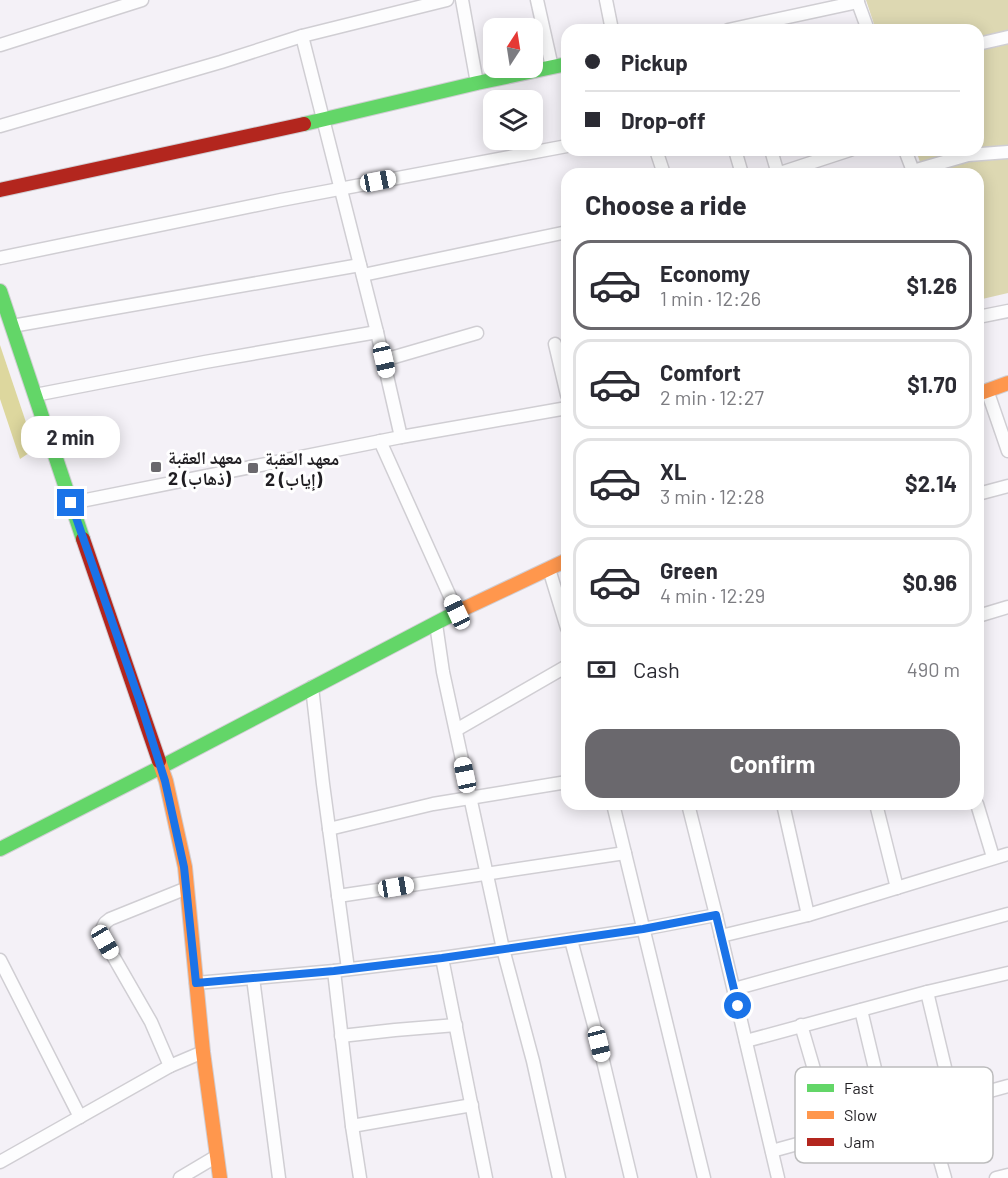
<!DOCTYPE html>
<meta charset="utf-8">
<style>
:root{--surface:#fff;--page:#f7f7f7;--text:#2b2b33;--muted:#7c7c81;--line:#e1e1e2;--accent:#6a686d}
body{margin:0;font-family:Barlow,"Noto Naskh Arabic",sans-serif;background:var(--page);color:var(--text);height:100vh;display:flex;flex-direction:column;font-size:22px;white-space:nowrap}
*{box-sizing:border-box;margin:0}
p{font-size:20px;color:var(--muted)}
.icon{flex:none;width:33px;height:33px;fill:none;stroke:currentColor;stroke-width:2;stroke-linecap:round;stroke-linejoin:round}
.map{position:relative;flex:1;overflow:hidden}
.details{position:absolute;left:561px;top:168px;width:423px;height:642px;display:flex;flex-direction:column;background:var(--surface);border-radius:18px;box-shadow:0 3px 15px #0003}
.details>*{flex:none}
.top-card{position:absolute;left:561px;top:24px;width:423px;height:132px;border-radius:18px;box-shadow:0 3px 15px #0003;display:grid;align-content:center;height:132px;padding:0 24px;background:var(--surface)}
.needle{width:39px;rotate:12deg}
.fabs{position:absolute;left:483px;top:18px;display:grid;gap:12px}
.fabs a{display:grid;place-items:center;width:60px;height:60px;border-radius:12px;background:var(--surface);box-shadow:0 3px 15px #0003;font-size:30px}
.end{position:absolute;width:27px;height:27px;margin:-14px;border:8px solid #1a73e8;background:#fff;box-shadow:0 0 0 3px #fff}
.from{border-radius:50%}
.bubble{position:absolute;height:42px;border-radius:18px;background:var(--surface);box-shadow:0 3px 15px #0003;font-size:20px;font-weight:700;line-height:42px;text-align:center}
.car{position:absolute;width:18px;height:36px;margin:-18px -9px;border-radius:8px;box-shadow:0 0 4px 2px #0007;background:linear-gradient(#fff 24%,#345 0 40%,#fff 0 76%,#345 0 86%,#fff 0)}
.top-card b{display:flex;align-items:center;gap:21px;height:57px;font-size:22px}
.top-card b+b{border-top:2px solid var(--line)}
.top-card i{width:15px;height:15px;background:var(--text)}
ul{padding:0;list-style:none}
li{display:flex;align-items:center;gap:18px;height:90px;margin:0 12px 9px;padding:0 12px;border:3px solid var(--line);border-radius:18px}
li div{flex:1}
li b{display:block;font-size:22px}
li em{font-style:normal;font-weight:700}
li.on{border-color:var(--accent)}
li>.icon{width:54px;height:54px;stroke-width:1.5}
h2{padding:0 24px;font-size:27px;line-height:72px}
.pay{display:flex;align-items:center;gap:15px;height:66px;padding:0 24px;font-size:22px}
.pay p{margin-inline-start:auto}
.action{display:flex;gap:12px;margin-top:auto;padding:12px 24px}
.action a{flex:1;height:69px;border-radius:18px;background:var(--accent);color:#fff;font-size:24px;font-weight:700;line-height:69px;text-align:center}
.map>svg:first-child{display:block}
</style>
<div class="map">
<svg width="1008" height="1178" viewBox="0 0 1008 1178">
<rect width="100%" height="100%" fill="#f4f1f7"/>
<!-- green -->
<path fill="#ddd8b2" d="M866 0H1008V293L978 300V174H924L916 150H978V30H876Z"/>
<!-- forest -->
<path fill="#ddd79e" d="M0 345 35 449 20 459 0 399Z"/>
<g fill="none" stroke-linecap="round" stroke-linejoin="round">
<defs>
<g id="street">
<path d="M462 0 477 83"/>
<path d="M537 0 552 67"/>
<path d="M606 0 612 30"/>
<path d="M857 0 868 30"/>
<path d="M728 30 858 2"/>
<path d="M302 36 377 332 401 437"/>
<path d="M978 44 1008 37"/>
<path d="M0 45 142 0"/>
<path d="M0 126 221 62 302 36 447 0"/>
<path d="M656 150 664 174"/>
<path d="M735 150 742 174"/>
<path d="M771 150 778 174"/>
<path d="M905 150 913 171 968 155 1008 152"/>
<path d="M777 174 850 150"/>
<path d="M0 258 281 200 567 146"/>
<path d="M363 275 567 232"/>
<path d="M978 317 1008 311"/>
<path d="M12 326 360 265"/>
<path d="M555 344 567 395"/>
<path d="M384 360 477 333"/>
<path d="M987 390 1008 451"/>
<path d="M35 395 205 362 377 332"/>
<path d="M380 441 457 612"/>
<path d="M978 494 1008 486"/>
<path d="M71 503 401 437 567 408"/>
<path d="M549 569 567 628"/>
<path d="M978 616 1008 607"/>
<path d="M436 624 443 672 503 949 533 1061 559 1178"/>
<path d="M312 687 323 784 348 969"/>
<path d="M456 730 567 666"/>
<path d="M613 804 704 1178"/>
<path d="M688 804 716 915 778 1178"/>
<path d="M783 804 808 915"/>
<path d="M876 804 897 888"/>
<path d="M977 804 993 857"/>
<path d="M329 829 433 804 567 782"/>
<path d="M338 896 625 853"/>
<path d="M721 936 808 915 1008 854"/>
<path d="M571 940 599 1044 631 1178"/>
<path d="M442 958 486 1178"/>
<path d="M0 960 80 1117"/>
<path d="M334 971 352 1126 360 1178"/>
<path d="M253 978 279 1178"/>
<path d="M196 983 334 971 442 958 643 929 716 915"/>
<path d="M734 989 1008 914"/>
<path d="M927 992 953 1101"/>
<path d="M861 1010 887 1119"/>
<path d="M801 1025 833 1134"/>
<path d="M341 1036 395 1030 456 1025"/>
<path d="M746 1041 927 992 1008 973"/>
<path d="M170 1066 151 1022 105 942 101 931 105 923 110 919 187 888"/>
<path d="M925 1108 945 1178"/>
<path d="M352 1126 472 1105"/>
<path d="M772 1151 1008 1086"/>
<path d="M0 1162 170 1066 203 1052"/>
<path d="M180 1178 217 1156"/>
<path d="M996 1178 1008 1175"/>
</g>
<g id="fast">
<path d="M304 124 477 83 567 64"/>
<path d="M0 291 83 539"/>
<path d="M0 849 161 767 457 612"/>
</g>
<g id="slow">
<path d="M978 394 1008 383"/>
<path d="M457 612 567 560"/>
<path d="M159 761 166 781 185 867 203 1052 220 1178"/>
</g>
<g id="jam">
<path d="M0 190 304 124"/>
<path d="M83 539 159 761"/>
</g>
</defs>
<!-- street casing -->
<use href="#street" stroke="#d0ced3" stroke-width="15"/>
<!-- fast casing -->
<use href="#fast" stroke="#d0ced3" stroke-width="16"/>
<!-- slow casing -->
<use href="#slow" stroke="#d0ced3" stroke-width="16"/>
<!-- jam casing -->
<use href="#jam" stroke="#d0ced3" stroke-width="16"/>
<!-- street -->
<use href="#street" stroke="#fdfdfe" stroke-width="12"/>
<!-- fast -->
<use href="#fast" stroke="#63d668" stroke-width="14"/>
<!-- slow -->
<use href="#slow" stroke="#ff974d" stroke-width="14"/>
<!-- jam -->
<use href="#jam" stroke="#b3261e" stroke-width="14"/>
</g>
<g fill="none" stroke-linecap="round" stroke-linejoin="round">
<!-- route -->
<path stroke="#1a73e8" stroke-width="8" d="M71 503 141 705 165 781 184 867 196 983 334 971 442 958 643 929 716 915 738 1006"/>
</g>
<!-- markers -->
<g fill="#6a686d" stroke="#fff" stroke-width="2">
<rect x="150" y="461" width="12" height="12" rx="3"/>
<rect x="247" y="462" width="12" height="12" rx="3"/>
</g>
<g text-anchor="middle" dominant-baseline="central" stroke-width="6" stroke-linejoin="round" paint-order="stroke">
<!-- poi labels -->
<g font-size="18" font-weight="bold" fill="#201e22" stroke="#fff" text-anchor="start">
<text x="168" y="457">معهد العقبة<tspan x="168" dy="21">2 (ذهاب)</tspan></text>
<text x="265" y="458">معهد العقبة<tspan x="265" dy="21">2 (إياب)</tspan></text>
</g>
</g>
<!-- legend -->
<rect x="795" y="1067" width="198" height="96" rx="9" fill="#fff" stroke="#bcbcbd" stroke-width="1.5"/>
<rect x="807" y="1084" width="27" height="8" fill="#63d668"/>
<rect x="807" y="1111" width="27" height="8" fill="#ff974d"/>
<rect x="807" y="1138" width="27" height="8" fill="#b3261e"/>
<g font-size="16" fill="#201e22">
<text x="844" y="1094">Fast</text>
<text x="844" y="1121">Slow</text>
<text x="844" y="1148">Jam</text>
</g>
</svg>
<div class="fabs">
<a><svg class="needle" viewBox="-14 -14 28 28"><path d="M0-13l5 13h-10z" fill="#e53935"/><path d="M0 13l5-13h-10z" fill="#7c7c81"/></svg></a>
<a><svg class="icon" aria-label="layers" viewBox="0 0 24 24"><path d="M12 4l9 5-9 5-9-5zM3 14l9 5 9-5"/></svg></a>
</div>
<i class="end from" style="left:738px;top:1006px"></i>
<i class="end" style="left:71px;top:503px"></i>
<div class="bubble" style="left:21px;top:416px;width:99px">2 min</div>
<i class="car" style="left:378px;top:181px;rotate:79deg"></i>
<i class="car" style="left:384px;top:360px;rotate:167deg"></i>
<i class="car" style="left:457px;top:612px;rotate:335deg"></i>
<i class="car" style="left:465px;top:775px;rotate:348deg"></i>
<i class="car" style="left:396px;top:887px;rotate:81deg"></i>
<i class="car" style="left:105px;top:942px;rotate:150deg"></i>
<i class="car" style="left:599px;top:1044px;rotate:166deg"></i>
<div class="top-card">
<b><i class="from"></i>Pickup</b>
<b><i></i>Drop-off</b>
</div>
<section class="details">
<h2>Choose a ride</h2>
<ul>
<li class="on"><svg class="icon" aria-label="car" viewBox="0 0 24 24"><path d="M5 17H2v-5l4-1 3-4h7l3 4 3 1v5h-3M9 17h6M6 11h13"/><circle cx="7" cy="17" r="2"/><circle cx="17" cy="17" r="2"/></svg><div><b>Economy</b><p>1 min · 12:26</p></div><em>$1.26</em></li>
<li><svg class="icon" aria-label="car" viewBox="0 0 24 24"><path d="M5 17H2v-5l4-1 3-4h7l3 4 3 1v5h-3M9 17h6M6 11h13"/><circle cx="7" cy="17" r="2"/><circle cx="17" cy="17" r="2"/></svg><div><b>Comfort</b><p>2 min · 12:27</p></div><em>$1.70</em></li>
<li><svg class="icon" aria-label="car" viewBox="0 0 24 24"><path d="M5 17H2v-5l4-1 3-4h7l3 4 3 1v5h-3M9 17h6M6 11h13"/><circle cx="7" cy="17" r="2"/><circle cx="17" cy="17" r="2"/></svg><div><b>XL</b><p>3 min · 12:28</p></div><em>$2.14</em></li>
<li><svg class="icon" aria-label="car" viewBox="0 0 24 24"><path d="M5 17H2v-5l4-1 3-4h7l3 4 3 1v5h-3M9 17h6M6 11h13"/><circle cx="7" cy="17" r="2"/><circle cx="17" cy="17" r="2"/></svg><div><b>Green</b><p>4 min · 12:29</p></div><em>$0.96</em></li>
</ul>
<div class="pay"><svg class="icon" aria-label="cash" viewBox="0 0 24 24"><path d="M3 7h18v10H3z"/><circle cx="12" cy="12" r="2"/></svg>Cash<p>490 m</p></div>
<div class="action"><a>Confirm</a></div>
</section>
</div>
